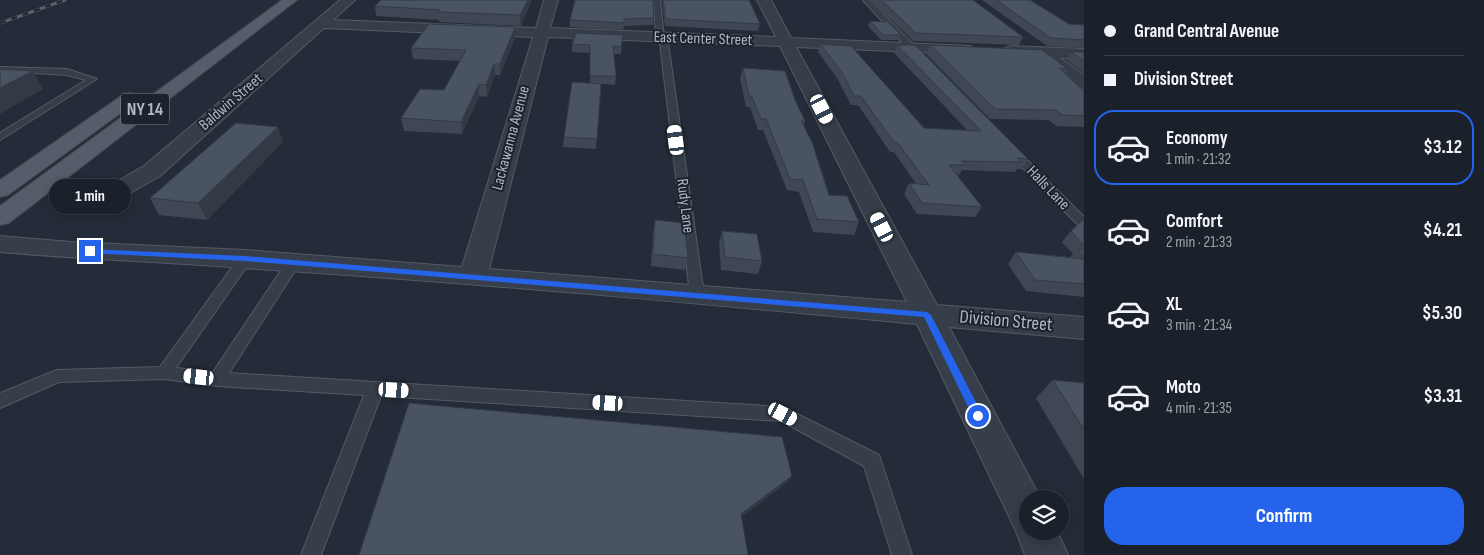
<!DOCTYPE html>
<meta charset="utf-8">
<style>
:root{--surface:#1a212a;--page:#232932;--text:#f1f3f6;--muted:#9fa3a8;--line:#383e47;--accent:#2563eb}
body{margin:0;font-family:"Sofia Sans Condensed",sans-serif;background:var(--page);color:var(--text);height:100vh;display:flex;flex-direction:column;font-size:19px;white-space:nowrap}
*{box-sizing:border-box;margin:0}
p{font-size:16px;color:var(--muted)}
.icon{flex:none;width:28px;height:28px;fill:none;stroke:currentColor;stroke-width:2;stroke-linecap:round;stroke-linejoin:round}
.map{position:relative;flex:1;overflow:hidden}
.sheet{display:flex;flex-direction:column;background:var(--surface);width:400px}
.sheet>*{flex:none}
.hud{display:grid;align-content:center;height:110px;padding:0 20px;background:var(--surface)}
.tools{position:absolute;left:1019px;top:490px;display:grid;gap:10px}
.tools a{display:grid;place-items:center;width:50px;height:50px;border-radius:50%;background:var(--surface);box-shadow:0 2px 12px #0003,0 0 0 1px var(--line);font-size:25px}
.end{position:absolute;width:22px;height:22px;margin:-11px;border:6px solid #2563eb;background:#fff;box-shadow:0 0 0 2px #fff}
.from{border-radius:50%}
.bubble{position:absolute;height:35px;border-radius:18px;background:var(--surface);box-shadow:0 2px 12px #0003,0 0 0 1px var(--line);font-size:16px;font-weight:700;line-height:35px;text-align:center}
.car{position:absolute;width:15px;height:30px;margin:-15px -8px;border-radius:6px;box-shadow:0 0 4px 1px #0007;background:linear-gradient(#fff 24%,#345 0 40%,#fff 0 76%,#345 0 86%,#fff 0)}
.hud b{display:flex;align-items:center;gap:18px;height:48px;font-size:19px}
.hud b+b{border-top:1px solid var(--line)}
.hud i{width:12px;height:12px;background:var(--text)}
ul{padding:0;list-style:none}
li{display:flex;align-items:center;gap:15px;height:75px;margin:0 10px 8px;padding:0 10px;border:2px solid transparent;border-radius:20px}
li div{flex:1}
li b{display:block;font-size:19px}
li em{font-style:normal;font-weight:700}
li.selected{border-color:var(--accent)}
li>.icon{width:45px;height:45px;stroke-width:1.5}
.button{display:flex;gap:10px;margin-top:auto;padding:10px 20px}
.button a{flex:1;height:58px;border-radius:20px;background:var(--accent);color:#fff;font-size:20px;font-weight:700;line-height:58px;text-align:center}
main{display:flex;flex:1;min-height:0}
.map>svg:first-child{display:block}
</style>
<main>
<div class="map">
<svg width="1084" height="555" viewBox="0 0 1084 555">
<rect width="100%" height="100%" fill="#232c38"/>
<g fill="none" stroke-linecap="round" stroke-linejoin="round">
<defs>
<g id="lane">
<path d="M654 0H660L664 37 668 43 704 294 702 297H692L690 294 660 43 656 37Z"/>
<path d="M863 0H870L922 54V58H916Z"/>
<path d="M0 67 67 69 97 79 0 140V133L86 80 67 75 0 71Z"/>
<path d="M1013 149 1017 150 1084 217V228L1080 227 1009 154 1008 152 1009 150Z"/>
<path d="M245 255 252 259 176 368 213 372 288 260H298L300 263 229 373 783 407 879 455 912 555H892L864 466 781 421 381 396 321 555H301L364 395 217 386 164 379 59 382 0 408V393L57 370 160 367 240 256Z"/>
</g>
<g id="street">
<path d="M340 0H355L333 20 536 28 544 0H558L550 28 776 37 757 0H771L791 38 971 46 973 49 971 52 965 54 796 47 937 305 1084 317V339L949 327 1041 499H1028V531H1057L1068 555H1025L1015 529 917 324C693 303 469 282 244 268 163 262 81 259 0 252V236L71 242 245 250 462 267 533 37 324 28 160 176 116 201 108 203 100 201 96 196 100 191 144 166ZM548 37 780 46 907 302 489 269Z"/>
<path d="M1011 46 1084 49V59L1060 58 1084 75V88L1078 87 1039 57 1005 54 1003 51 1005 48Z"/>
</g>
<g id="primary">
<path d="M282 0H297L9 223 0 225V206Z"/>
<path d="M130 93 136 94 139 98 136 102 8 195 0 197V180L124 94Z"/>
</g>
</defs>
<!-- lane casing -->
<use href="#lane" stroke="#545b66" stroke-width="2"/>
<!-- street casing -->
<use href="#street" stroke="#545b66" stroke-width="2"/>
<!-- primary casing -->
<use href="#primary" stroke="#3f4752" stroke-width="2"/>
<!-- path -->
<path stroke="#425457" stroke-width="2.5" stroke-dasharray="3 3" stroke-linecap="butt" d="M62 201 88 184"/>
<!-- lane -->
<use href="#lane" fill="#363e49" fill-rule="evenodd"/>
<!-- street -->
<use href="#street" fill="#363e49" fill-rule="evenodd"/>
<!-- primary -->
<use href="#primary" fill="#545d69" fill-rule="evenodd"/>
<defs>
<path id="rail" d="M0 23 65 0"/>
</defs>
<!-- rail casing -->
<use href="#rail" stroke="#58626f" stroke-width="3"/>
<!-- rail -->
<use href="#rail" stroke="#1b232d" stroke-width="2" stroke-dasharray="6" stroke-linecap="butt"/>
</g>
<!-- wall -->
<g fill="#3f4754">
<path d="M381 0H532L521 26 439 22V20L376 16 375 6Z"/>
<path d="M662 0H749L760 24 758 31 665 26Z"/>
<path d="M871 0H973L1023 37 1019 45 913 41Z"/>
<path d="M982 0H1030L1069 24 1084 25V48L1047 46Z"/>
<path d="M654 18 653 25 624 26 623 30 570 27V20Z"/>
<path d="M884 18 901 35 899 40H881L868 26 870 21 883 22Z"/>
<path d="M515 27V38L500 75H495L487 97 479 96 462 134 404 131 401 118 444 90 460 61 413 59 411 48Z"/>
<path d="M623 35 621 54H614L616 76 615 85 601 84 596 149 563 147 564 137 590 83V53L572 52V44Z"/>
<path d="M820 44 924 128 967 130 894 53 897 45 1028 159 1022 169H1017L1015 172 962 170 959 175H957L982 207 975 217 917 214 904 194 909 183 916 184 894 152H890L858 105H851L837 78 818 52Z"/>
<path d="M930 45 1068 69 1065 74 1084 91V127L1056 126 1049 120 990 119 926 54Z"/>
<path d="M1071 52H1084V73L1066 60Z"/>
<path d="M743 68 795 100 805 121 804 125 829 195 859 222 854 235 813 232 799 192 787 190 763 130H758L750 107H746L740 78Z"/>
<path d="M283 142 207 220 159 215 150 198Z"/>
<path d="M655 220 688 258 685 270 651 266 653 232Z"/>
<path d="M1084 220V297L1026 291 1008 264 1016 252 1070 257 1073 254 1062 242 1071 231Z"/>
<path d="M722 231 762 261 758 274 721 270 719 243Z"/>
<path d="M1053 380 1084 383V479L1036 398Z"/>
</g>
<!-- shaded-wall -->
<g fill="#333a45">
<path d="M528 0H532L521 26 520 15Z"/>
<path d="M515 27V38L500 75V64Z"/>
<path d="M494 64 495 75 487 97 486 85Z"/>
<path d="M33 71 43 89 0 114V88Z"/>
<path d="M479 84V96L462 134 461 122Z"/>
<path d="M278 127 283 142 207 220 198 203Z"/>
<path d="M792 476 788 482 738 520 741 514Z"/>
</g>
<!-- building -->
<g fill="#495362" stroke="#333a45">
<path d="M381 0H528L520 15 438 12 440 10 375 6Z"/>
<path d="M575 0H653L654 18 624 19V23L570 20Z"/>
<path d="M663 0H749L760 24 666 19Z"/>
<path d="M881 0H973L1023 37 916 33Z"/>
<path d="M996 0H1030L1069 24 1084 25V40L1051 38Z"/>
<path d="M884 18 901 35H883L870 21 886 22Z"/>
<path d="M429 24 515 27 500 64H494L486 85 479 84 461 122 401 118 420 89 444 90 466 50 411 48Z"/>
<path d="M576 33 623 35 621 47 613 46 616 76H590V45L572 44Z"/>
<path d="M820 44 851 46 924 128 981 131 897 45H915L1028 159 1017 158 1021 162 961 161 965 165H949L982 207 922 203 909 183 929 185 898 143 894 142 861 96H854L840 69Z"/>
<path d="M930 45 1042 50 1068 69 1059 68 1084 91V116L1063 115 1055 110 995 109Z"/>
<path d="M1071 52H1084V61Z"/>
<path d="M743 68 785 71 795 100 805 121H801L812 142 829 195 847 196 859 222 817 219 803 180 790 179 766 119H761L752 97 749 96Z"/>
<path d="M0 69 33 71 0 88Z"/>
<path d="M572 82 601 84 597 139 564 137Z"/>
<path d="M236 123 278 127 198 203 150 198Z"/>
<path d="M1084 219V246L1071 231Z"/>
<path d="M655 220 684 223 688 258 653 254Z"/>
<path d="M722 231 757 234 762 261 725 257Z"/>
<path d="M1077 249 1084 250V258Z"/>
<path d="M1016 252 1084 259V284L1035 280Z"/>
<path d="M1053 380 1084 383V430Z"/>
<path d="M409 403 782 437 792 476 741 514 748 555H359Z"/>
</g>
<!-- route -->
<path fill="#2563eb" d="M90 249 245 256 927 312 931 315 983 416 978 420 974 419 924 317 245 261 88 253V250Z"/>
<g text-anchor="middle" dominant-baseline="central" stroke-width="4" stroke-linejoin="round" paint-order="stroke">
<!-- far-street labels -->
<g font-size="16" fill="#b1b8c5" stroke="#1b232d">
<text transform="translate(703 39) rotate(2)">East Center Street</text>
<text transform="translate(231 102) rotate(-41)">Baldwin Street</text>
<text transform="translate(511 138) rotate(-75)">Lackawanna Avenue</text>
<text transform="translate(1048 188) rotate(46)">Halls Lane</text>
<text transform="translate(685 206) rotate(83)">Rudy Lane</text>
</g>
<!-- shield labels -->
<rect fill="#1b232d" stroke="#848b97" stroke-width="1" x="121" y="93.5" width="48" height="31" rx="4"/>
<g font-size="18" font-weight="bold" fill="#b1b8c5">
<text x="145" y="109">NY 14</text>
</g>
<!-- street labels -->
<g font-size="19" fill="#b1b8c5" stroke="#1b232d">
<text transform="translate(1006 321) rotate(5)">Division Street</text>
</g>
</g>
</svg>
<div class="tools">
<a><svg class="icon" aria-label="layers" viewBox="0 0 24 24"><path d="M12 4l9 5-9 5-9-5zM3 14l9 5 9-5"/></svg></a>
</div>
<i class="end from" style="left:978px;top:416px"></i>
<i class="end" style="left:90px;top:251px"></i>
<div class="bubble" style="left:49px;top:179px;width:82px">1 min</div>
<i class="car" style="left:822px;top:109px;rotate:153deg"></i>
<i class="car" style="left:676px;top:140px;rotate:353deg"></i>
<i class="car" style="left:882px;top:227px;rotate:333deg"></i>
<i class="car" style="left:199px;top:377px;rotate:276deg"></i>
<i class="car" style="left:394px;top:390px;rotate:93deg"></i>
<i class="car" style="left:608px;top:403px;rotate:273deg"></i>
<i class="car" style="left:783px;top:414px;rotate:118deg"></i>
</div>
<section class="sheet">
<div class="hud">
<b><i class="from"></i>Grand Central Avenue</b>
<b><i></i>Division Street</b>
</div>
<ul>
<li class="selected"><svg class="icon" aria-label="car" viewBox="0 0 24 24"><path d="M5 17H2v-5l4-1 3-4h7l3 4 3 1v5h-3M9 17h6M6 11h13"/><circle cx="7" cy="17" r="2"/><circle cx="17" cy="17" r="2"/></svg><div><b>Economy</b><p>1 min · 21:32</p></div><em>$3.12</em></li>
<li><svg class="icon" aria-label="car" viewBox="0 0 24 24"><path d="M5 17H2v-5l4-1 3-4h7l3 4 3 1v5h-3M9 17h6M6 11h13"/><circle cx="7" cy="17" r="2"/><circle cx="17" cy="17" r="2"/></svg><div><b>Comfort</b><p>2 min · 21:33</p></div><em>$4.21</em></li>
<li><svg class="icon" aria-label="car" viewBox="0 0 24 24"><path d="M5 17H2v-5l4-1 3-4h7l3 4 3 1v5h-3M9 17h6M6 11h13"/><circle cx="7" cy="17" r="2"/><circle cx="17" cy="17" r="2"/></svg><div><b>XL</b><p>3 min · 21:34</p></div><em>$5.30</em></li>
<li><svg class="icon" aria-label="car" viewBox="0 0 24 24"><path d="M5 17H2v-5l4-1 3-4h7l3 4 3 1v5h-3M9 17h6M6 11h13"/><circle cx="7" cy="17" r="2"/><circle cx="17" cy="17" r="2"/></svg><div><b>Moto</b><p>4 min · 21:35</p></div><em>$3.31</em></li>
</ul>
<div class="button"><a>Confirm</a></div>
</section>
</main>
